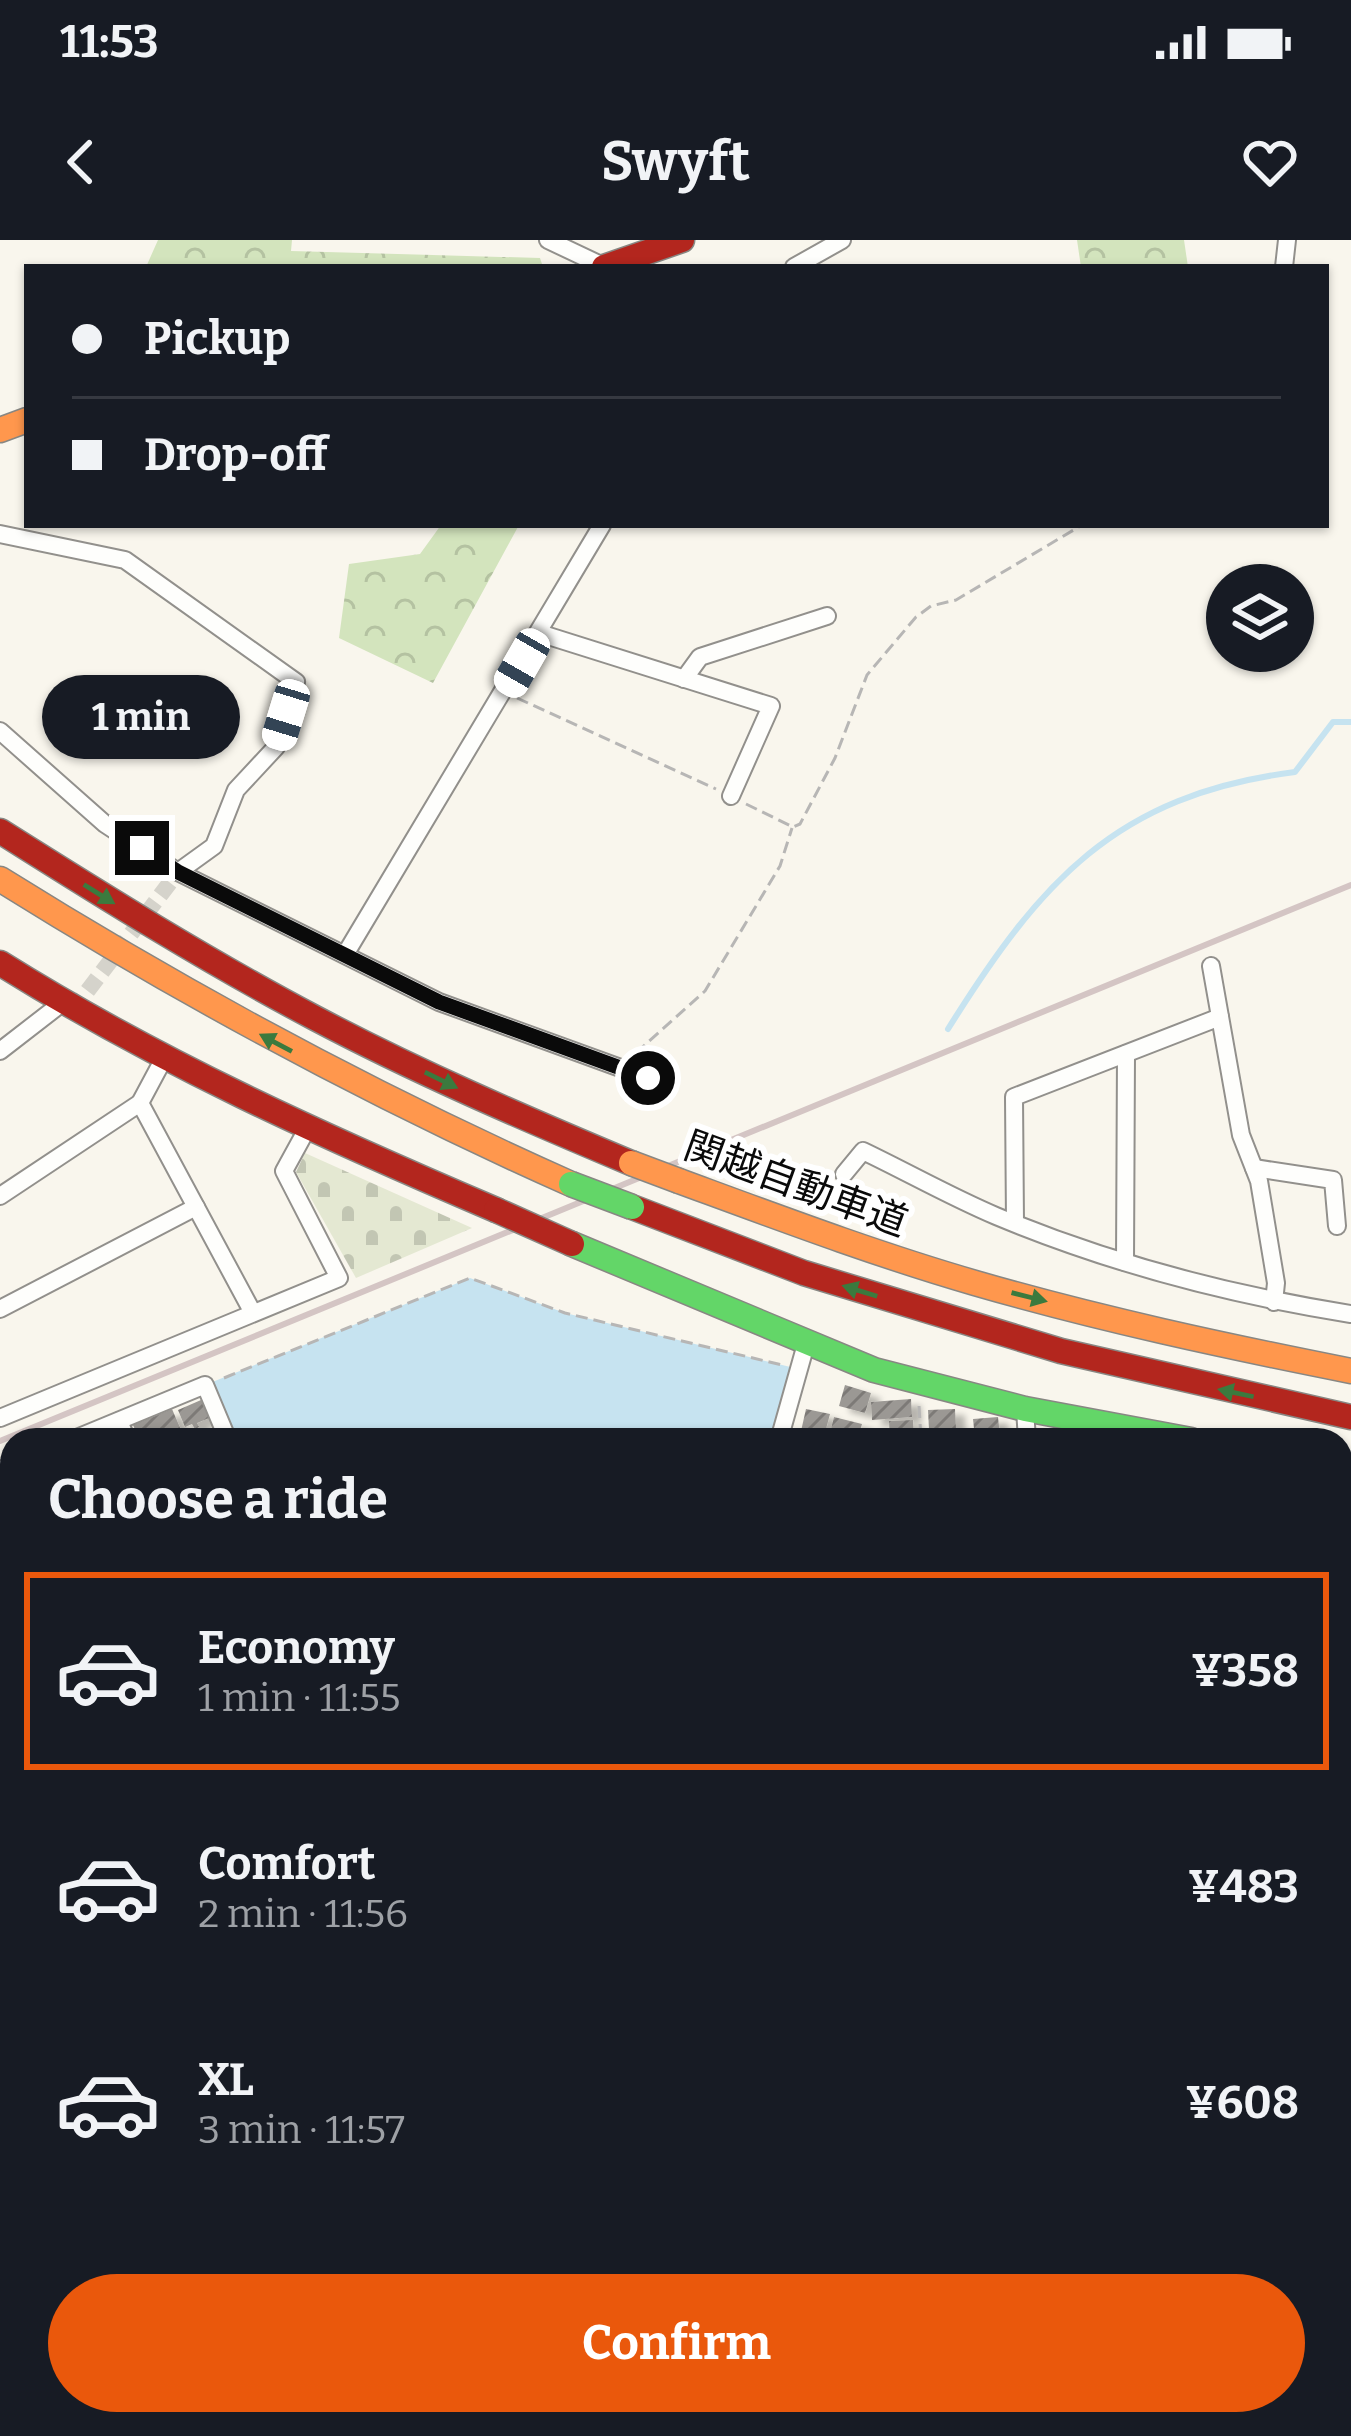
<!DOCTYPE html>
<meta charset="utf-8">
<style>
:root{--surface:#171b24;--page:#242831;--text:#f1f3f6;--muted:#9ea1a6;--line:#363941;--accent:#ea580c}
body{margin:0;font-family:Bitter,"Noto Sans JP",serif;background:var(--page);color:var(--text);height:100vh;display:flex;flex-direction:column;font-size:45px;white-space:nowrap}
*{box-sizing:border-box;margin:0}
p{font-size:39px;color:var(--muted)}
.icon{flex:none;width:66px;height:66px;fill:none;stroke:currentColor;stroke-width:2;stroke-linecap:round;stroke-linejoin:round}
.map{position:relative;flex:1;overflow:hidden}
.sheet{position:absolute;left:0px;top:1188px;width:1353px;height:1008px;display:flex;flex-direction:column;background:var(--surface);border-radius:36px 36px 0 0;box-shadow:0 3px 9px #0004}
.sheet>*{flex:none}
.guide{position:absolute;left:24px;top:24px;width:1305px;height:264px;border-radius:0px;box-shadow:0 3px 9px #0004;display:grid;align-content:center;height:264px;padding:0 48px;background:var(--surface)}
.fabs{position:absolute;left:1206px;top:324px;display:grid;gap:24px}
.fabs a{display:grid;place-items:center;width:108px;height:108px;border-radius:50%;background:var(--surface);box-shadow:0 3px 9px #0004;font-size:60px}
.end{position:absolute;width:54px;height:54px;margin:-27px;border:15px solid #0a0a0a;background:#fff;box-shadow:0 0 0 6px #fff}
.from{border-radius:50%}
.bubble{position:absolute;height:84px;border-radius:42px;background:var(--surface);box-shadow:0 3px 9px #0004;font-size:39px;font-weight:700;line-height:84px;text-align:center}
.car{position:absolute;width:36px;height:72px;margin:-36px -18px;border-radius:15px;box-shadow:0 0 9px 3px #0007;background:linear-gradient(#fff 24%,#345 0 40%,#fff 0 76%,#345 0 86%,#fff 0)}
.guide b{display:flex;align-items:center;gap:42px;height:114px;font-size:45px}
.guide b+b{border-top:3px solid var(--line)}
.guide i{width:30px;height:30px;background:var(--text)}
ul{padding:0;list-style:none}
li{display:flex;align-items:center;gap:36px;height:198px;margin:0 24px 18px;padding:0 24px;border:6px solid transparent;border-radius:0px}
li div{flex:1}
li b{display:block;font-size:45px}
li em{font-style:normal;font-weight:700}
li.selected{border-color:var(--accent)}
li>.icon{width:108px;height:108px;stroke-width:1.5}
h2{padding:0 48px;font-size:54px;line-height:144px}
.cta{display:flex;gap:24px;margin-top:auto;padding:24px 48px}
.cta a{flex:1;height:138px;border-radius:72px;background:var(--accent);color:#fff;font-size:48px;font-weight:700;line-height:138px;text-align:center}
.status{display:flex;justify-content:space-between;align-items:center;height:84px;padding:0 60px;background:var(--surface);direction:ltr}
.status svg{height:33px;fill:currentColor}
header{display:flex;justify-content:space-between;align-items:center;height:156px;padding:0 48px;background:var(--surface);font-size:54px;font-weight:700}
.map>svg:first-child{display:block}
</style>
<div class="status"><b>11:53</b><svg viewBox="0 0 49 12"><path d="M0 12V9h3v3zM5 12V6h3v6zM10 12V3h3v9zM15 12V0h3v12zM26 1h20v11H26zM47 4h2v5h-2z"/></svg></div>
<header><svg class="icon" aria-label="back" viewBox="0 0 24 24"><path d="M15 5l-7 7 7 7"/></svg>Swyft<svg class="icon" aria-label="heart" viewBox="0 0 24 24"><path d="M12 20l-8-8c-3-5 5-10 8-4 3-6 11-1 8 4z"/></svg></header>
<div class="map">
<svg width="1351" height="2196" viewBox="0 0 1351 2196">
<defs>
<pattern id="industrial-furrows" width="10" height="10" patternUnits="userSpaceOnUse" patternTransform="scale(3)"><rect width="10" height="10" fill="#efe9eb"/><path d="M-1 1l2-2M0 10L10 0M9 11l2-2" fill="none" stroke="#ccc6c8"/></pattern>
<pattern id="forest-crowns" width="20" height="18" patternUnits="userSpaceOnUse" patternTransform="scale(3)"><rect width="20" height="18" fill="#d3e4bd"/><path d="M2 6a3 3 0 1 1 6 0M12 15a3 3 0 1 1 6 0" fill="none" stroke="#b4c2a1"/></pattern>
<pattern id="cemetery-stones" width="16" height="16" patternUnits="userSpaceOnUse" patternTransform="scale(3)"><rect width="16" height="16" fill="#e4e8d2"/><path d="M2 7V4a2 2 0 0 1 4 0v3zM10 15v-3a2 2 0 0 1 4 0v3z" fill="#c2c6b3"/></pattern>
<pattern id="building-hatch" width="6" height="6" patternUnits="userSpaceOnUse" patternTransform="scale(3)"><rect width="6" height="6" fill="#9b9894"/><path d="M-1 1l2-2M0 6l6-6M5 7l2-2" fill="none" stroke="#7d7a77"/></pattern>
<filter id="shadow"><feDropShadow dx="10" dy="6" stdDeviation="3" flood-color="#0004"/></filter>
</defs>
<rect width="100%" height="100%" fill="#f9f6ed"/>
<!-- industrial -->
<path fill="url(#industrial-furrows)" d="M12 1919V2184H766L772 2196H0V1924Z"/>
<!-- forest -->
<g fill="url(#forest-crowns)">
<path d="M158 0H292L291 11 540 18 543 27H146Z"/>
<path d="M1077 0H1184L1188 27H1081Z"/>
<path d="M441 285H519L433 443 339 398 349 324 420 314Z"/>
</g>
<!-- cemetery -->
<path fill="url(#cemetery-stones)" d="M305 913 472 988 356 1038 296 932Z"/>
<!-- water -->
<path fill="#c6e3f0" d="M470 1038 565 1073 799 1129 779 1200H228L205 1145Z"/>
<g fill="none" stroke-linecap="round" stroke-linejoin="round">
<!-- stream -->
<path stroke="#c6e3f0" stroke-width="6" d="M948 789C1040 642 1115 555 1295 532L1333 482H1351"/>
</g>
<!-- building -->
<g fill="url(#building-hatch)" filter="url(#shadow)">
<path d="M845 1145 871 1153 865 1173 839 1166Z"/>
<path d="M911 1159 912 1177 872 1180 871 1162Z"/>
<path d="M201 1160 209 1178 197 1183 199 1187 195 1189 192 1184 185 1187 178 1170Z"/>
<path d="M172 1169 181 1190 158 1200H140L133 1185Z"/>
<path d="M806 1169 830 1174 823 1200H799Z"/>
<path d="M955 1169 956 1189 929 1190 928 1170Z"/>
<path d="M834 1177 862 1184 857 1200 829 1197Z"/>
<path d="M998 1177 1000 1196 975 1198 973 1179Z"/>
<path d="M913 1180 914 1200H890L889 1181Z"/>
</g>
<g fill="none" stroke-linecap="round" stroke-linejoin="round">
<!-- street-tunnel -->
<path stroke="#d5d3cb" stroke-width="16" stroke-dasharray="16 8" stroke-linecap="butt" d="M73 770 178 632"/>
<defs>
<path id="lane" d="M652 2196 681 2184"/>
<g id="street">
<path d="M548 0 605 27"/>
<path d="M794 27 842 0"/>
<path d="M1284 27 1287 0"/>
<path d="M0 294 125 320 296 442 276 507 236 550 214 606 178 632"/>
<path d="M539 393 771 466 731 556"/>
<path d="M684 439 700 417 827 376"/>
<path d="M0 491 105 584 178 632 439 762 648 838"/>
<path d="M346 713 602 285"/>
<path d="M1211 726 1241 895 1259 941 1276 1043 1274 1062"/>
<path d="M0 811 62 763"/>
<path d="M163 820 140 863 253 1073"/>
<path d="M1254 928 1333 940 1337 986"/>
<path d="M844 934 863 911C907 932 951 957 996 976 1109 1023 1230 1055 1351 1074"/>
<path d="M0 956 140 863"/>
<path d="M1015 983 1014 857 1220 777"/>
<path d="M1125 1022 1126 814"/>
<path d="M0 1069 196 967"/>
<path d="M1025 1169 1027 1200"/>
<path d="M0 1178 339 1038 284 931 307 889"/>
<path d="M119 1181 127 1200"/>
<path d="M72 1200 205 1145 228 1200"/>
<path d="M779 1200 806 1104"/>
<path d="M0 1230 12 1225"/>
<path d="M1341 1327 1351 1329"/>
<path d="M0 1337 12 1332"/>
<path d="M1341 1425 1351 1426"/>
<path d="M0 1443 12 1438"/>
<path d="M0 1535 12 1564"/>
<path d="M0 1776 12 1805"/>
<path d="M1341 1852 1351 1851"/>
</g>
<g id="fast">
<path d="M572 1004 874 1130 1025 1169 1191 1200"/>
<path d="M1341 1529 1351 1530"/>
<path d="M0 1889 12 1884"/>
</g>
<g id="slow">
<path d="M0 190 27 180"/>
<path d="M0 639C184 754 373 856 571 944"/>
<path d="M679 941C777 977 875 1014 975 1043 1099 1079 1225 1106 1351 1131"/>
<path d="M1341 1227 1351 1229"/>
</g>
<g id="jam">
<path d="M604 27 682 0"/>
<path d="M0 591C103 656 207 721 315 778 417 832 524 878 631 923"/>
<path d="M0 723C158 822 325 897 496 970"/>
<path d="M632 967 804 1033 1061 1111 1351 1177"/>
<path d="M784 2184 789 2196"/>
</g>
</defs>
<!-- lane casing -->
<use href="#lane" stroke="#92908c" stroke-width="10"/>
<!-- street casing -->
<use href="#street" stroke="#92908c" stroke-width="20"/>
<!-- fast casing -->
<use href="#fast" stroke="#888783" stroke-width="27"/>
<!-- slow casing -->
<use href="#slow" stroke="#888783" stroke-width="27"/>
<!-- jam casing -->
<use href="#jam" stroke="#888783" stroke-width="27"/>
<!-- path -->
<g stroke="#b7b6b5" stroke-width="3" stroke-dasharray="12 6" stroke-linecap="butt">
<path d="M517 458 716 549"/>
<path d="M746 564 793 587 800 584 835 518 867 435 916 377 931 366 956 360 1082 285"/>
<path d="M636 813 705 751 780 626 792 588"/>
<path d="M224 1138 470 1038 565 1073 782 1125"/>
<path d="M919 1166 921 1200"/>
<path d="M1341 1475 1351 1476"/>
<path d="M0 1718 12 1713"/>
</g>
<!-- lane -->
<use href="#lane" stroke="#fefefc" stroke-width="8"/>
<!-- street -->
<use href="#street" stroke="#fefefc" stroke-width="16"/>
<!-- fast -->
<use href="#fast" stroke="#63d668" stroke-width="24"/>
<!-- slow -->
<use href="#slow" stroke="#ff974d" stroke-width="24"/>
<!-- jam -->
<use href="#jam" stroke="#b3261e" stroke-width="24"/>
<!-- rail -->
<path stroke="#d4c5c4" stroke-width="6" d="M0 1201 1351 645"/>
<defs>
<path id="fast-bridge" d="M571 944 632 967"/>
<path id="slow-bridge" d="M631 923 679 941"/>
<path id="jam-bridge" d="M496 970 572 1004"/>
</defs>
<!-- fast-bridge casing -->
<use href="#fast-bridge" stroke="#888783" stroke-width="27" stroke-linecap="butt"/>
<!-- slow-bridge casing -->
<use href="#slow-bridge" stroke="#888783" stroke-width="27" stroke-linecap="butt"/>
<!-- jam-bridge casing -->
<use href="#jam-bridge" stroke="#888783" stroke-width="27" stroke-linecap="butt"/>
<!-- fast-bridge -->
<use href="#fast-bridge" stroke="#63d668" stroke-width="24"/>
<!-- slow-bridge -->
<use href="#slow-bridge" stroke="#ff974d" stroke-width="24"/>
<!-- jam-bridge -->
<use href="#jam-bridge" stroke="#b3261e" stroke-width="24"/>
</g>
<!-- one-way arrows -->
<defs><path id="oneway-solid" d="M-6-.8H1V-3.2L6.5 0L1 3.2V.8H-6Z" transform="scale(3)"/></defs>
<g fill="#3b7a3e">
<use href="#oneway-solid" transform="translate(99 654) rotate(32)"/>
<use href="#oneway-solid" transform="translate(276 803) rotate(-152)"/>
<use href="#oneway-solid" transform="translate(441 840) rotate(26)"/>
<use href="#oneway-solid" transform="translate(860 1051) rotate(-163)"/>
<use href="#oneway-solid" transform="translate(1029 1057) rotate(14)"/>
<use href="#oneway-solid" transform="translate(1236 1153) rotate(-168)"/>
</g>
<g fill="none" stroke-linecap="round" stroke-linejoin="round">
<!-- route -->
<path stroke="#0a0a0a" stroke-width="15" d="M142 608 178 632 439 762 648 838"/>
</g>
<g text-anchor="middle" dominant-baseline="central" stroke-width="12" stroke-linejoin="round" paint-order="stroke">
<!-- street labels -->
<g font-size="39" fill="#0a0a0a" stroke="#fff">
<text transform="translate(796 944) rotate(20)">関越自動車道</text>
</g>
</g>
</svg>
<div class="fabs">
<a><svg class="icon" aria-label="layers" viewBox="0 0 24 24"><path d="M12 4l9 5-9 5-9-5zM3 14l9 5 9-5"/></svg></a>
</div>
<i class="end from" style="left:648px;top:838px"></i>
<i class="end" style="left:142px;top:608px"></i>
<div class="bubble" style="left:42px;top:435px;width:198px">1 min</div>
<i class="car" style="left:522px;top:423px;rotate:210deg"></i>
<i class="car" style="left:286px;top:475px;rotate:197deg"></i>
<div class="guide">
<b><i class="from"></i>Pickup</b>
<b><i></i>Drop-off</b>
</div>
<section class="sheet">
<h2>Choose a ride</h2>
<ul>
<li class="selected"><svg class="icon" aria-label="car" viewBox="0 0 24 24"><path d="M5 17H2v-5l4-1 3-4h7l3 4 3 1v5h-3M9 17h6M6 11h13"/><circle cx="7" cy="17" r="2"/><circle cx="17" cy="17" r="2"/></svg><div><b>Economy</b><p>1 min · 11:55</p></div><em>¥358</em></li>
<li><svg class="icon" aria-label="car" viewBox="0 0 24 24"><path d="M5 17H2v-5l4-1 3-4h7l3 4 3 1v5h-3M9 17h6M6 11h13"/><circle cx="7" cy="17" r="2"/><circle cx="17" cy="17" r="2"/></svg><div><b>Comfort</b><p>2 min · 11:56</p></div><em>¥483</em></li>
<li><svg class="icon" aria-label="car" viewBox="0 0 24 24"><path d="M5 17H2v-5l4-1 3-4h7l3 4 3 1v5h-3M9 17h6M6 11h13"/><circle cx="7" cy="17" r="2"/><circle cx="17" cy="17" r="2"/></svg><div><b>XL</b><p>3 min · 11:57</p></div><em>¥608</em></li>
</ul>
<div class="cta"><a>Confirm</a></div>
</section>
</div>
